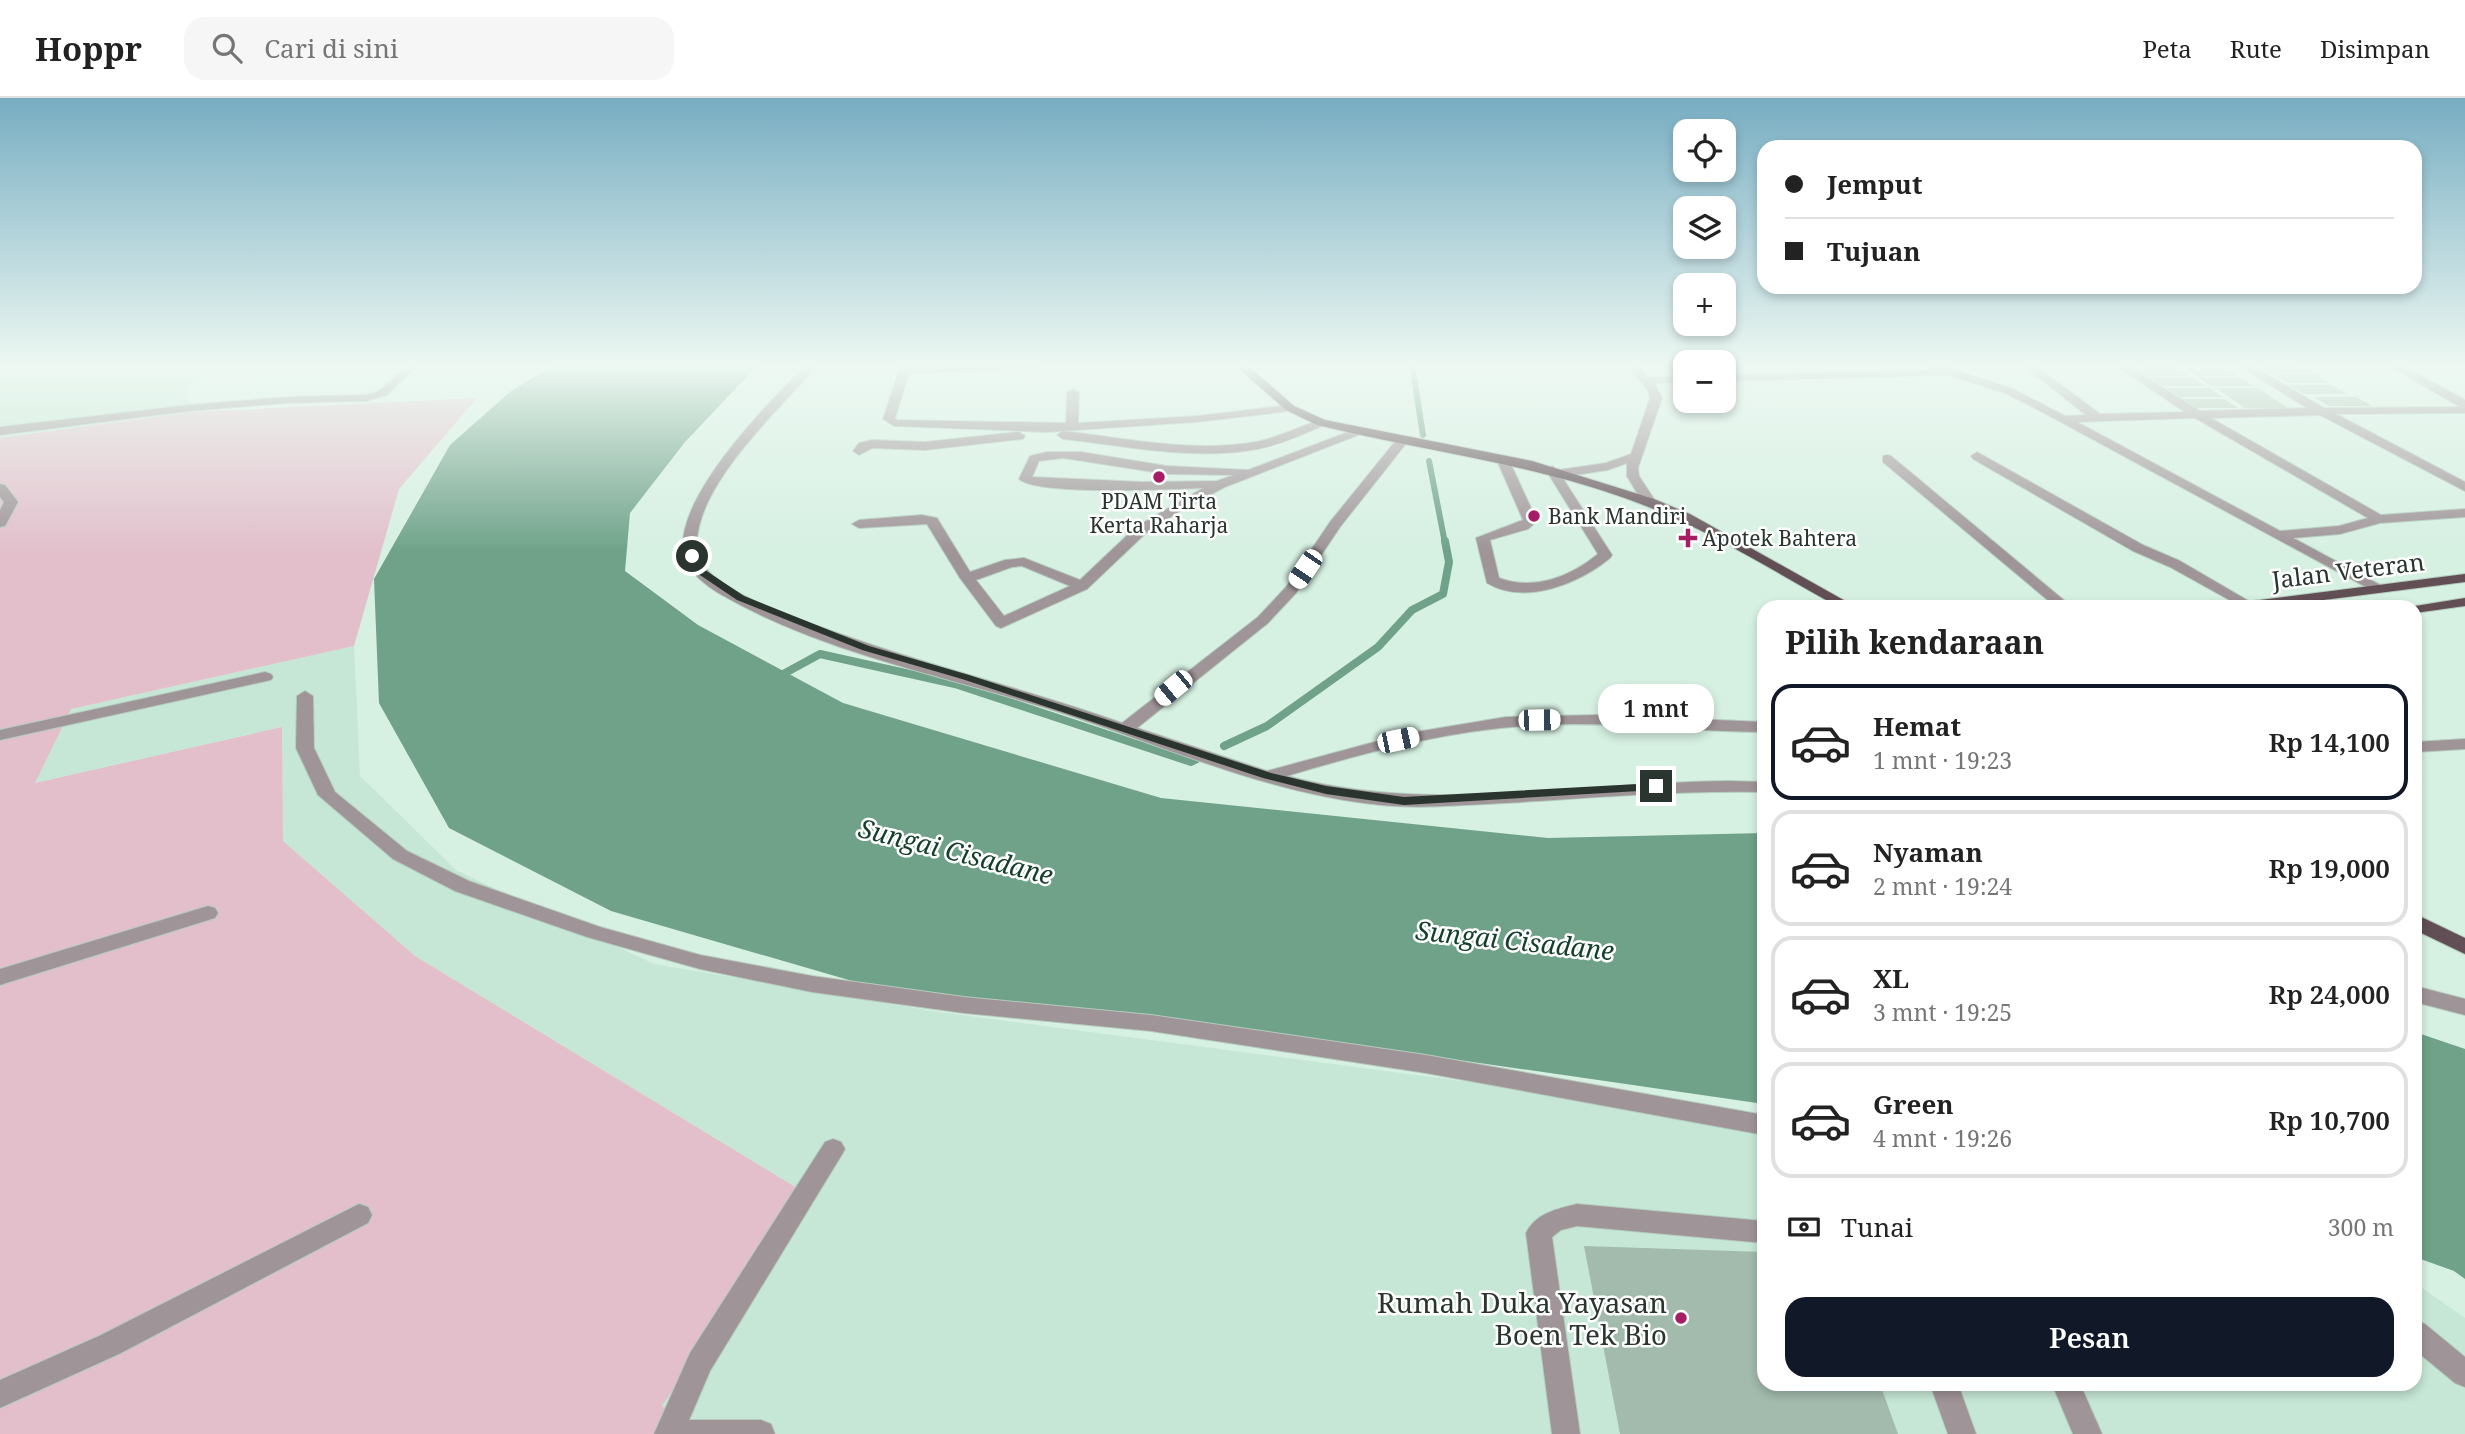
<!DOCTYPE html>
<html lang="id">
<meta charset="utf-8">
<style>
:root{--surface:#fff;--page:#f6f6f6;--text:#222;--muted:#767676;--line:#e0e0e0;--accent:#111827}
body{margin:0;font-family:"Noto Serif",serif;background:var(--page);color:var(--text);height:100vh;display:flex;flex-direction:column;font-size:26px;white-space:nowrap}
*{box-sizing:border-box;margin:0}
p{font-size:23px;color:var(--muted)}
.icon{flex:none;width:38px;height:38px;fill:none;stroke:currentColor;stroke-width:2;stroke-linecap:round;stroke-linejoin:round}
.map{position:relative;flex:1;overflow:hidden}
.side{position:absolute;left:1757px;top:502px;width:665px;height:791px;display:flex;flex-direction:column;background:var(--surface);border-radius:21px;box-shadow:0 4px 10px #0003}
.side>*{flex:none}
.top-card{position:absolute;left:1757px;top:42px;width:665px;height:154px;border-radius:21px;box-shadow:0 4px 10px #0003;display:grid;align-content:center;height:154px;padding:0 28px;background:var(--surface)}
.buttons{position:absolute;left:1673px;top:21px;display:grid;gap:14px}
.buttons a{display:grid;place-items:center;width:63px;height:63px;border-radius:14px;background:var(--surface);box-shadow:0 4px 10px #0003;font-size:35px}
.end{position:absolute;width:32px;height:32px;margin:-16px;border:9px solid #2b352f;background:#fff;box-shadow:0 0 0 4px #fff}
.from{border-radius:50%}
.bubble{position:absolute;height:49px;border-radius:21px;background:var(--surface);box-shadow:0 4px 10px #0003;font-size:23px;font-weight:600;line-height:49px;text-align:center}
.car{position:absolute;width:21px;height:42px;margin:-21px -10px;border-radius:9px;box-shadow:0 0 5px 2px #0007;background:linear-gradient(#fff 24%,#345 0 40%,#fff 0 76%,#345 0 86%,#fff 0)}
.top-card b{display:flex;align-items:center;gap:24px;height:66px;font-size:26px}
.top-card b+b{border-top:2px solid var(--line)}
.top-card i{width:18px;height:18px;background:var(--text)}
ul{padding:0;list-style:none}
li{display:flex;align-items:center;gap:21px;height:116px;margin:0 14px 10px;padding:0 14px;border:4px solid var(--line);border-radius:21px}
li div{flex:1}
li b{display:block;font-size:26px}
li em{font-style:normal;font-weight:600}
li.on{border-color:var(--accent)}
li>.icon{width:63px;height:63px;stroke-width:1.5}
h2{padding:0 28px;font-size:32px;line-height:84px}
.pay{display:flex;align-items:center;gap:18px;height:77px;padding:0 28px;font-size:26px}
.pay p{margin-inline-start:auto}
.action{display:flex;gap:14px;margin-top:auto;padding:14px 28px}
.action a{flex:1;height:80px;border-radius:21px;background:var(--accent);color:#fff;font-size:28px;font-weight:600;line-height:80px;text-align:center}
header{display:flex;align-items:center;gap:42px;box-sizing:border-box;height:98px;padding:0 35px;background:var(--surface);border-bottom:2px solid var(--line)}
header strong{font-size:33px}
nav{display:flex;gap:38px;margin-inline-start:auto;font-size:24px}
.search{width:490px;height:63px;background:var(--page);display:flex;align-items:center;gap:18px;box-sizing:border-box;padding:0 24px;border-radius:21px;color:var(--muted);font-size:26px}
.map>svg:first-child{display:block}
</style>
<header>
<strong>Hoppr</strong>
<div class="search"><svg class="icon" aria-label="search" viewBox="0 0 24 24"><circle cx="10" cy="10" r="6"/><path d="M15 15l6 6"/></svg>Cari di sini</div>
<nav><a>Peta</a><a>Rute</a><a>Disimpan</a></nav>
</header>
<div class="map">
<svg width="2465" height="1336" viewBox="0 0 2465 1336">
<rect width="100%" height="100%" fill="#d6f0e2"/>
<!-- built -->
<g fill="#c6e7d5">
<path d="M0 267H225L185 290 193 314 0 340Z"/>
<path d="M354 548 360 678 456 772 654 866 939 914 1561 996 1764 1030V1286H2415V1185L2465 1220V1336H705L662 1308 807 1096 415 858 283 743 282 629 34 685 71 611Z"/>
</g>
<!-- green -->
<path fill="#e2bfcb" d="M477 300 399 391 354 548 71 611 35 685 282 629 283 743 415 858 807 1096 662 1308 705 1336H0V340L193 314Z"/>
<!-- water -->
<g fill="#6fa289">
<path d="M553 267H758L685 344 630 415 625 473 698 527 843 605 1161 700 1548 740 1764 735V1006L1127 914 914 901 611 813 449 730 379 605 374 481 450 347 510 294Z"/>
<path d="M2415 934 2465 951V1181L2454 1173 2415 1159Z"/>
</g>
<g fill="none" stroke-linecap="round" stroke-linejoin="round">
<!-- stream-far1 -->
<g stroke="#6fa289" stroke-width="6">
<path d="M1412 267 1423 337"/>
<path d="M1429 363 1445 445"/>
</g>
<!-- stream -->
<g stroke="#6fa289" stroke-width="8">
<path d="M776 580 820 556 955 586 1191 664 1197 661"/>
<path d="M1224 648 1267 628 1378 549 1412 512 1443 496 1449 464 1445 443"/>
</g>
</g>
<!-- building -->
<g fill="#a2bbad">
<path d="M2258 267H2299L2312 275H2271Z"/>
<path d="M2136 269H2176L2189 278H2148Z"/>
<path d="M2185 270H2225L2239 278H2197Z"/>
<path d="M2273 276H2315L2329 285H2288Z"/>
<path d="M2151 279H2192L2205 288H2163Z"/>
<path d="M2197 279H2239L2253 288H2211Z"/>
<path d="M2289 287H2331L2347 296H2304Z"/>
<path d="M2167 290H2209L2222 299H2180Z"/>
<path d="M2216 290H2258L2288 310H2245Z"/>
<path d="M2314 299H2356L2372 308H2329Z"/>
<path d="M2181 301H2224L2238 310H2195Z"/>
<path d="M1584 1148 1764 1154V1286H1880L1898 1336H1620Z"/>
</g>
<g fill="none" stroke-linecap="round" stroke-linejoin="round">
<defs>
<g id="minor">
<path d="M407 267H418L387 297 367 303 288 305 189 313 0 337V329L189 307 288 299 366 297 379 293Z"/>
<path d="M806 267H817C780 312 693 388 697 451 698 465 710 476 721 484 757 508 802 523 843 537 935 570 1030 592 1122 625L1258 519 1286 489 1330 424 1398 340 1402 339 1408 343 1340 429 1296 495 1268 525 1137 630 1267 673 1404 636 1506 619 1597 617 1764 624V634C1690 634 1615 623 1541 627 1454 631 1370 653 1287 678 1430 717 1583 684 1729 683L1764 684V694C1677 692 1591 700 1504 705 1463 707 1421 711 1381 707 1269 696 1164 648 1059 614 947 578 825 556 722 497 706 488 685 472 683 452 678 396 768 305 806 267Z"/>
<path d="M901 267H1041L1036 270 909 275 895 320 897 322 1066 325 1067 294 1073 291 1079 294 1078 325 1197 318 1290 307 1296 310 1290 313 1197 324 1047 334 894 328 883 321Z"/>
<path d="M1627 267H1638L1648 279 1685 278V284L1654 285 1662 300 1638 370 1639 378 1656 404 1654 407H1644L1627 378V365L1608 372 1562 379 1612 457 1610 460C1580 485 1525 508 1487 485L1476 440 1523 422 1496 360 1498 357 1508 360 1537 423 1528 431 1490 442 1499 480C1534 493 1570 479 1598 456L1546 372 1552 368 1558 372 1606 365 1631 356 1650 300 1647 291Z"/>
<path d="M1925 267H1941L2013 291 2065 318 2086 317 2023 267H2035L2100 316 2185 314 2115 267H2128L2200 313 2307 310 2238 267H2251L2324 310 2460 309 2388 267H2401L2465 302V315L2336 316 2465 384V393L2320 317 2211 320 2381 417 2465 411V419L2380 425 2340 436 2293 440 2382 488 2384 491 2382 494 2377 495 2033 309 2005 295 1948 277 1724 283V277L1934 272ZM2195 320 2368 420 2339 428 2280 433 2077 324Z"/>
<path d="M1321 322 1325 323V327C1303 336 1282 346 1258 351 1194 363 1127 348 1063 341L1057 337 1063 333C1126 340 1191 355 1255 344 1278 340 1299 328 1321 322Z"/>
<path d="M1356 331 1366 334 1225 389 1180 413 1146 435 1087 491 1001 530 996 528 960 480 927 426 859 430 852 426 859 422 922 417 937 420 970 474 1005 462 1024 460 1080 482 1136 429 1203 390C1172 391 1037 398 1019 381L1030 358 1047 354H1081L1167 368 1248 372ZM1063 360 1167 376 1234 377 1217 383 1142 384 1032 379 1039 363ZM1022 468 1070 488 1004 518 976 482 1012 469Z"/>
<path d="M1019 334 1025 338 1023 341 925 352 872 350 859 357 853 353 859 345 872 342 925 344Z"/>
<path d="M1977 354 2143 447 2180 463 2259 509H2242L2170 469 2133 453 1973 361 1971 358Z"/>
<path d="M1887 357 1891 358 2072 509H2056L1883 364V358Z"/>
<path d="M0 386 5 387 18 404 5 428 0 429V412L4 404 0 399Z"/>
<path d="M265 574 271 576 273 579 271 582 0 642V632Z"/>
<path d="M305 593 313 598 314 650 335 694 407 753 469 783 600 829 700 857 812 878 964 899 1151 917 1426 957 1764 1017V1037L1426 975 1151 933 964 915 812 894 700 871 587 839 455 793 393 761 318 697 296 650 297 598Z"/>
<path d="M2465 641V651L2415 654V644Z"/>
<path d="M208 808 215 810 218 815 215 820 0 887V871Z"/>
<path d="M2415 888 2465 901V917L2415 904Z"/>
<path d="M833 1041 841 1044 845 1051 841 1058 710 1273 689 1322H761L771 1326 775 1336H654L690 1255 825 1044Z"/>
<path d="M359 1106 368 1109 372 1117 368 1125 119 1256 0 1310V1282L99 1238Z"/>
<path d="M1577 1106 1764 1123V1145L1577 1128 1561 1132 1552 1139 1580 1336H1552L1526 1135C1536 1115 1557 1111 1577 1106Z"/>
<path d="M2415 1222 2425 1226 2465 1259V1289L2455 1285 2415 1252Z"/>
<path d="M1930 1286H1958L1976 1336H1948Z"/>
<path d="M2052 1286H2080L2102 1336H2073Z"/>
</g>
<g id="major">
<path d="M1235 267H1247L1294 308 1325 322 1532 363 1654 401 1690 416 1856 509H1839C1776 475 1713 434 1646 408 1540 366 1427 354 1317 327L1286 312Z"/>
<path d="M2465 476V484L2269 509H2229L2236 505Z"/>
<path d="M2465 500V508L2415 515V509H2409Z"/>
<path d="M2415 816 2465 840V856L2415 832Z"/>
</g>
</defs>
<!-- minor casing -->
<use href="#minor" stroke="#b4cbbe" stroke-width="2"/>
<!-- major casing -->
<use href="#major" stroke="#b4cbbe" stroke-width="2"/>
<!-- minor -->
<use href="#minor" fill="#9f9498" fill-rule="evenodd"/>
<!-- major -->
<use href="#major" fill="#624f56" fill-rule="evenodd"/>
</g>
<!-- sky -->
<linearGradient id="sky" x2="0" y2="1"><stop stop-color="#77adc2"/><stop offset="0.59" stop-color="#edf8f2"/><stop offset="1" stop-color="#edf8f2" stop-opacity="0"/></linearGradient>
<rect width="2465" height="454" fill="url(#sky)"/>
<!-- route -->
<path fill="#2b352f" d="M692 455 696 458 702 470 744 498 869 548 969 577 1271 675 1326 688 1404 699 1656 685 1662 688 1656 692 1404 707 1326 696 1263 680 962 581 862 552 737 502 694 473 687 458Z"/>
<!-- markers -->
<g fill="#a61d65" stroke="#fff" stroke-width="2.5">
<circle cx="1159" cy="379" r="7"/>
<circle cx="1534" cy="418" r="7"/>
<path d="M1684.5 429.5h7v7h7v7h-7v7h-7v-7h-7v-7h7z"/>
<circle cx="1681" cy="1220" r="7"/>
</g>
<g text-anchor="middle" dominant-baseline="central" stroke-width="5" stroke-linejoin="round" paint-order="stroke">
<!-- far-poi labels -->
<g font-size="21" fill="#2b352f" stroke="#fff" text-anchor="start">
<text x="1159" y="403" text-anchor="middle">PDAM Tirta<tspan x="1159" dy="24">Kerta Raharja</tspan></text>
<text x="1548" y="418">Bank Mandiri</text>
<text x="1702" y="440">Apotek Bahtera</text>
</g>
<!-- street labels -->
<g font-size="24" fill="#2b352f" stroke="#fff">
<text transform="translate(2348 472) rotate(-7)">Jalan Veteran</text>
</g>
<!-- water labels -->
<g font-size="26" font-style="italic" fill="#143f2d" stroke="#fff">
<text transform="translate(956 753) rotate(14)">Sungai Cisadane</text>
<text transform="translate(1515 842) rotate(6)">Sungai Cisadane</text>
</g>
<!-- near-poi labels -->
<g font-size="28" fill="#2b352f" stroke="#fff" text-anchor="end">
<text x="1667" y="1204">Rumah Duka Yayasan<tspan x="1667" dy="32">Boen Tek Bio</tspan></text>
</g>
</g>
</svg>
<div class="buttons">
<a><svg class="icon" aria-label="locate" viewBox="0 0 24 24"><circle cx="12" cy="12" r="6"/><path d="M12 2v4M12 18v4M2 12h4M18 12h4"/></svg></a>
<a><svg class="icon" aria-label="layers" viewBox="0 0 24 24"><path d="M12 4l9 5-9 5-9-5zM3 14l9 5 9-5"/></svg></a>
<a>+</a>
<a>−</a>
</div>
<i class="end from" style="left:692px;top:458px"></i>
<i class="end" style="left:1656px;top:688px"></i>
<div class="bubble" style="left:1598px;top:586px;width:116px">1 mnt</div>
<i class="car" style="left:1305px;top:471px;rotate:214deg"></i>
<i class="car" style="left:1173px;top:590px;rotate:230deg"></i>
<i class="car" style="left:1539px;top:622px;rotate:89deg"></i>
<i class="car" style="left:1398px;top:642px;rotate:78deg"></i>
<div class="top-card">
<b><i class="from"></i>Jemput</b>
<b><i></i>Tujuan</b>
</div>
<section class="side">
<h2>Pilih kendaraan</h2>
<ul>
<li class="on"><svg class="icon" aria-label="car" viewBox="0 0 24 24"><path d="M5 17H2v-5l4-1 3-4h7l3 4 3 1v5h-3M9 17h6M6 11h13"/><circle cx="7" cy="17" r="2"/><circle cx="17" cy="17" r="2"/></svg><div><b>Hemat</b><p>1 mnt · 19:23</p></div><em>Rp 14,100</em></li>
<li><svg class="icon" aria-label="car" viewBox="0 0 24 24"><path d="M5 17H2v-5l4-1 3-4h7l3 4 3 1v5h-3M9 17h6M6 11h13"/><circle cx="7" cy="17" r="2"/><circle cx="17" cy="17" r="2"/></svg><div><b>Nyaman</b><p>2 mnt · 19:24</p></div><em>Rp 19,000</em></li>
<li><svg class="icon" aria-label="car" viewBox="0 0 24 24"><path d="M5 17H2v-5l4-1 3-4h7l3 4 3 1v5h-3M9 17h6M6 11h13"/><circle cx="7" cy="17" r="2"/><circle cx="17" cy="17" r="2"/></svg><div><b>XL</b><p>3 mnt · 19:25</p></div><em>Rp 24,000</em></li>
<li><svg class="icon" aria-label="car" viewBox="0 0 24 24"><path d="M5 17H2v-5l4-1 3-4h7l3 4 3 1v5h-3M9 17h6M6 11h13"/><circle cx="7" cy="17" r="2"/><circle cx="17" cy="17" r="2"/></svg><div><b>Green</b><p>4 mnt · 19:26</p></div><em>Rp 10,700</em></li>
</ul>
<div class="pay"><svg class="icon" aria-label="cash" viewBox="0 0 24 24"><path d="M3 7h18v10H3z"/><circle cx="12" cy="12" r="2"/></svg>Tunai<p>300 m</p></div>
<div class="action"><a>Pesan</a></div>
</section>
</div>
